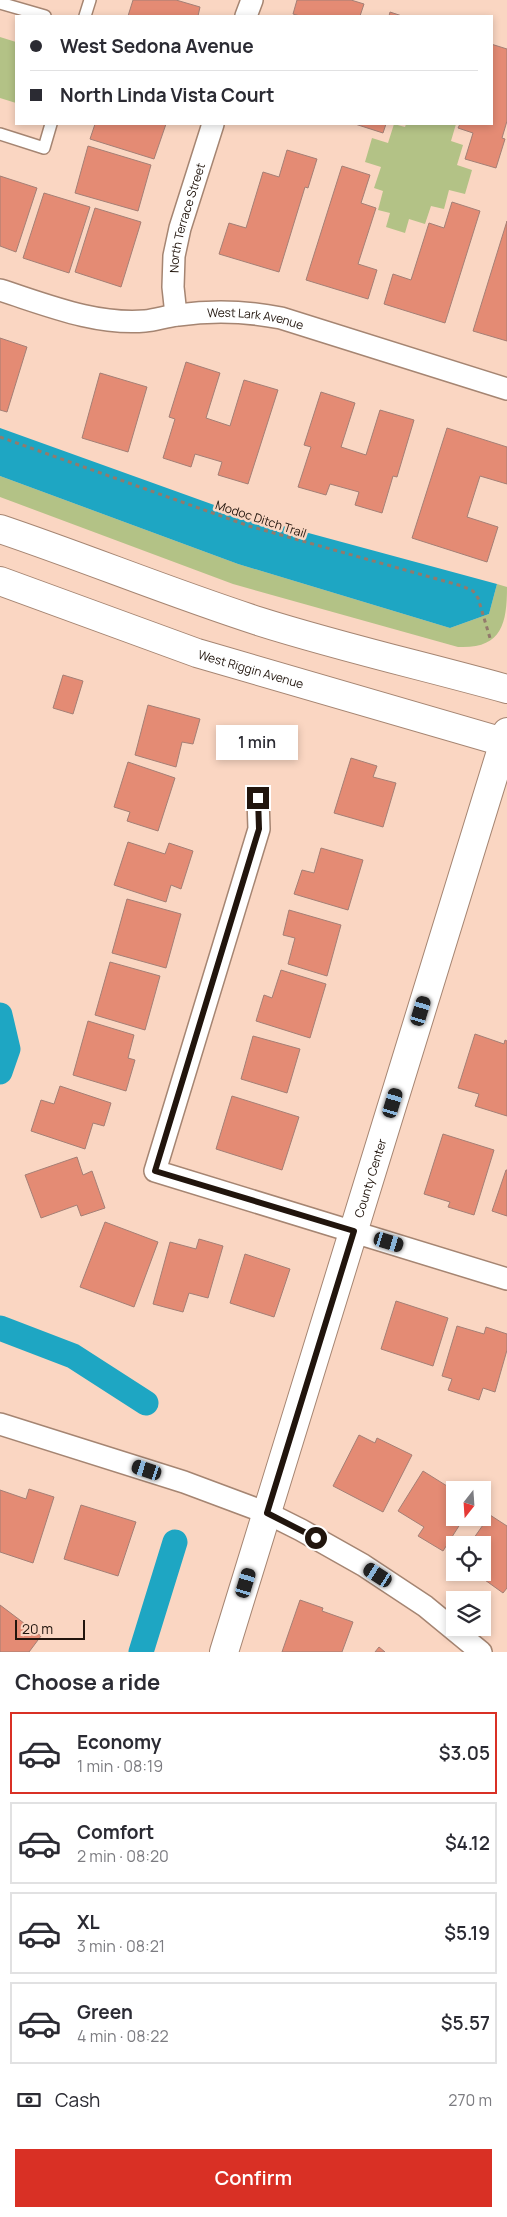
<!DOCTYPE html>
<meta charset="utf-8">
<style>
:root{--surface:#fff;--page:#f2f2f3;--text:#2b2b33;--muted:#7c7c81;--line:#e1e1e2;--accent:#d93025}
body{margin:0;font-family:Manrope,sans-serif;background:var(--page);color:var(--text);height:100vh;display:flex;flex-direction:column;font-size:19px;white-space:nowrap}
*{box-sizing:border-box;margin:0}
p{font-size:16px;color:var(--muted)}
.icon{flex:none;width:28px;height:28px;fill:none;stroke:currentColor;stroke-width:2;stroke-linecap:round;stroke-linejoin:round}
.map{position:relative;height:1652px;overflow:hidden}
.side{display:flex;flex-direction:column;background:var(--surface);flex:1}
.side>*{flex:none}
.hud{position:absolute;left:15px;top:15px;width:478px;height:110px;border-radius:0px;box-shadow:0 2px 8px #0003;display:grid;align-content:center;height:110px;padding:0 15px;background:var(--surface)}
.needle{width:32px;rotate:197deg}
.fabs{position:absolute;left:446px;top:1481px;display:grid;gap:10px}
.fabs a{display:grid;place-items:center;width:45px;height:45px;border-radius:0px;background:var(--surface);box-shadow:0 2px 8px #0003;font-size:25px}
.scale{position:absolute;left:15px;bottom:12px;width:70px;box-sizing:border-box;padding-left:5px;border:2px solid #21150d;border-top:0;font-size:14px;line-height:18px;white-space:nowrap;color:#21150d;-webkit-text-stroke:4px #fad6c2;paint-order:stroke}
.end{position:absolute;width:22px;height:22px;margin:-11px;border:6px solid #21150d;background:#fff;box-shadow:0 0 0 2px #fff}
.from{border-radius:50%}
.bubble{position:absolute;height:35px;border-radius:0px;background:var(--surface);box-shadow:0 2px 8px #0003;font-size:16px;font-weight:600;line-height:35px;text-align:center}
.car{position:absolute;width:15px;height:30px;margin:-15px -8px;border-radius:6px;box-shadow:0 0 4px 1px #0007;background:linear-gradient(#222 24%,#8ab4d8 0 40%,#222 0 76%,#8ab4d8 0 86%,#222 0)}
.hud b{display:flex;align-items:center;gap:18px;height:48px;font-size:19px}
.hud b+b{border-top:1px solid var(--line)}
.hud i{width:12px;height:12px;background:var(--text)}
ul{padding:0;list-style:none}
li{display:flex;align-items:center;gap:15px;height:82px;margin:0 10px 8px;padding:0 5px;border:2px solid var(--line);border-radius:0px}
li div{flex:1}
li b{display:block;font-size:19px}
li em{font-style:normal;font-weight:600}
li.selected{border-color:var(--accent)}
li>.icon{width:45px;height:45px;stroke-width:1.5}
h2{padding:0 15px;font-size:22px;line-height:60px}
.pay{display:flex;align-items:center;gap:12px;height:55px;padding:0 15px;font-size:19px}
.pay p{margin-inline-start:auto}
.action{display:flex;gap:10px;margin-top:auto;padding:10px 15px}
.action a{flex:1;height:58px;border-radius:0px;background:var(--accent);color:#fff;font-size:20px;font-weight:600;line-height:58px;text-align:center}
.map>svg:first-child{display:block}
</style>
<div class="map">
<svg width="507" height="1652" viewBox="0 0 507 1652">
<rect width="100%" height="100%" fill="#fad6c2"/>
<!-- green -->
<g fill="#b3c286">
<path d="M0 37 16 42V103L0 98Z"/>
<path d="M394 124 405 127 406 124H456L451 141 463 145 457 165 472 170 465 194 449 190 444 209 431 206 425 224 409 219 405 233 386 227 390 213 378 210 383 191 374 188 381 167 365 162 372 138 388 143Z"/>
<path d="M0 476 238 564 450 628 489 614 497 584 507 587C507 625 501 649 458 647L233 584 0 497Z"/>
</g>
<!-- water -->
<path fill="#1ea6c3" d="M0 428 242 515 497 584 489 614 450 628 238 564 0 476Z"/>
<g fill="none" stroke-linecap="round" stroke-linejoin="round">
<!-- canal -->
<g stroke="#1ea6c3" stroke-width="25">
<path d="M0 1015 8 1049 0 1072"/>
<path d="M0 1328 73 1356 146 1403"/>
<path d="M141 1652 175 1542"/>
</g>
</g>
<!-- building -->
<g fill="#e48b74" stroke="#a47f75">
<path d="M133 0H176L200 7 198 16H128Z"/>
<path d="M297 0H351L364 4 360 16H300L293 14Z"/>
<path d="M390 12 402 16H389Z"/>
<path d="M491 44 507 49V121L502 138 505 139 496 168 465 159 473 133 458 128 460 124H491Z"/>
<path d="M95 124H166L154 159 90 139Z"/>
<path d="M355 124H386L383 133Z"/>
<path d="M88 146 151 165 138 211 75 193Z"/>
<path d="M287 150 317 159 308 188 305 187 279 272 219 254 229 223 246 228 263 172 279 177Z"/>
<path d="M342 166 370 175 361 203 376 208 358 264 377 270 368 299 306 280Z"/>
<path d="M0 176 37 188 16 252 0 246Z"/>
<path d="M44 193 90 207 69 273 23 258Z"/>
<path d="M452 202 480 211 445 323 384 304 393 274 411 280 429 223 444 228Z"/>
<path d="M95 208 141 222 121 287 75 272Z"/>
<path d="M507 221V341L473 331Z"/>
<path d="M0 338 27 347 7 412 0 410Z"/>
<path d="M186 362 220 373 206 418 230 426 244 380 278 390 248 484 218 475 222 462 195 454 191 467 163 458 175 419 169 417Z"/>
<path d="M100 373 147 387 128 452 82 438Z"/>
<path d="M321 392 355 403 341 447 366 455 380 410 414 420 397 477 393 476 382 513 355 505 359 492 330 484 326 495 298 487 311 447 304 445Z"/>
<path d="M447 428 507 447V484L480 476 467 517 498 527 487 562 412 538Z"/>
<path d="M63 675 83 681 73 714 53 708Z"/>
<path d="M148 705 200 719 193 744 182 742 176 767 135 755Z"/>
<path d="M351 758 377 766 373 777 396 783 383 827 334 813Z"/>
<path d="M128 762 175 778 158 831 127 821 130 812 114 807Z"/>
<path d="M128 842 165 854 169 843 193 851 181 889 171 885 166 902 114 885Z"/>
<path d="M321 848 363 860 348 910 294 894 302 870 314 873Z"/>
<path d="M127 899 181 914 166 968 112 953Z"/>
<path d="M289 910 341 925 327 976 288 964 295 938 283 935Z"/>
<path d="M110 962 160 976 145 1030 95 1015Z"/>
<path d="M281 970 326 984 310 1038 256 1021 264 995 272 998Z"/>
<path d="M88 1021 134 1035 128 1058 135 1060 126 1091 73 1075Z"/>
<path d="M475 1034 504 1044 505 1040 507 1041V1116L475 1106 479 1094 458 1088Z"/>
<path d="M253 1036 300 1049 287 1093 241 1079Z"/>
<path d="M60 1086 111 1103 104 1126 93 1123 85 1149 31 1131 41 1100 54 1104Z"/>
<path d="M232 1096 299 1117 282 1170 216 1149Z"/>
<path d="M443 1134 494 1150 474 1215 448 1207 450 1202 424 1194Z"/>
<path d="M77 1157 83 1175 92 1171 105 1208 81 1216 77 1205 41 1218 25 1175Z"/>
<path d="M506 1170H507V1216L492 1211Z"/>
<path d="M105 1222 158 1242 134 1307 80 1287Z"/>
<path d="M199 1239 223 1246 208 1298 189 1293 183 1312 153 1304 170 1242 196 1249Z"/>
<path d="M245 1254 290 1269 274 1317 230 1303Z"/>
<path d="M396 1301 448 1318 433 1366 381 1349Z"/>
<path d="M457 1326 484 1334 486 1327 507 1334V1350L495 1392 483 1388 479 1400 448 1390 452 1379 442 1376Z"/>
<path d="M359 1435 375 1443 377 1438 412 1455 383 1512 333 1486Z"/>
<path d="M423 1471 455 1491V1518H464L443 1551 418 1536 424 1527 398 1511Z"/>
<path d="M29 1489 54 1497 33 1563 0 1552V1490L26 1499Z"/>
<path d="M81 1505 136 1522 118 1576 64 1559Z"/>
<path d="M490 1515 507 1526V1588L503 1593 478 1575 476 1577 470 1572H482V1545H469Z"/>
<path d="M300 1600 323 1608 322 1611 353 1622 342 1652H282Z"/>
<path d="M0 1605 41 1636 29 1652H0Z"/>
<path d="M379 1647 385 1652H375Z"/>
</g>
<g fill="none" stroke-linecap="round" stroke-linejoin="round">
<defs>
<g id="lane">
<path d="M0 3 45 16"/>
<path d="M85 16 90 0"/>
<path d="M0 134 44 148 51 124"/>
</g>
<g id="street">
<path d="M246 16 252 0"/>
<path id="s1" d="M0 290C47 305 95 325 145 321 156 320 167 316 178 315 214 310 246 311 281 318L507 389"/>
<path id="s2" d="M176 315 173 287 174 256 180 228 213 124"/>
<path d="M258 798 259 829 155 1171 507 1279"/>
<path d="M0 1424 184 1482 267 1513 301 1530 363 1565 425 1606 481 1652"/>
</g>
<g id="secondary">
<path d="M0 529C86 558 171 593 258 621 340 647 424 666 507 689"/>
<path id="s3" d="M0 581 197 653 507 743"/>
<path id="s4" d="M224 1652 507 732"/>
</g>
</defs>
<!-- lane casing -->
<use href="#lane" stroke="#a58572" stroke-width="14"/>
<!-- street casing -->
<use href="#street" stroke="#a58572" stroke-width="24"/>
<!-- secondary casing -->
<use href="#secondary" stroke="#a58572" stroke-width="30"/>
<!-- path -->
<path stroke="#937a6c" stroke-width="3" stroke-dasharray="4 4" stroke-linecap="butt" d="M0 437 249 526 462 586 473 591 478 598 490 638"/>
<!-- lane -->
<use href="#lane" stroke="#fff" stroke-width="11"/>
<!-- street -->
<use href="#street" stroke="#fff" stroke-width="21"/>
<!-- secondary -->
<use href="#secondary" stroke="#fff" stroke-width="28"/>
</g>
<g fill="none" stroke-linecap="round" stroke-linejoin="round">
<!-- route -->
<path stroke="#21150d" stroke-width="6" d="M258 798 259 829 155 1171 354 1231 267 1513 316 1538"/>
</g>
<g text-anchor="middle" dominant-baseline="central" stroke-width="5" stroke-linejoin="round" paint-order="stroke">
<!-- street labels -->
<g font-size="12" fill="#21150d" stroke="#fad6c2">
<text stroke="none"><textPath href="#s2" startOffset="99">North Terrace Street</textPath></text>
<text stroke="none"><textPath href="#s1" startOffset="261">West Lark Avenue</textPath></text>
<text transform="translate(261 519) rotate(18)">Modoc Ditch Trail</text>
<text stroke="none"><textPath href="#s3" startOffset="266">West Riggin Avenue</textPath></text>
<text stroke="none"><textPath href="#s4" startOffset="496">County Center</textPath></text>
</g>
</g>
</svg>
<div class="fabs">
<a><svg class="needle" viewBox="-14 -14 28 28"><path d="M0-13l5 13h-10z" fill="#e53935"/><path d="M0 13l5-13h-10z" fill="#7c7c81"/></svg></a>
<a><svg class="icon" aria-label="locate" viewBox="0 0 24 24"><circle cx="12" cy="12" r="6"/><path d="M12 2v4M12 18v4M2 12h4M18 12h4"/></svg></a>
<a><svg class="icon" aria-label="layers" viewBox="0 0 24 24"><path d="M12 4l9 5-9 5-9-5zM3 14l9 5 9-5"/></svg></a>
</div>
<div class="scale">20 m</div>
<i class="end from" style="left:316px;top:1538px"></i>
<i class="end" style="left:258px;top:798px"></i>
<div class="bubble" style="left:216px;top:725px;width:82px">1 min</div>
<i class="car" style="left:421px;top:1011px;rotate:17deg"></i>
<i class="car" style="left:393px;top:1103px;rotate:17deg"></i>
<i class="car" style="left:389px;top:1242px;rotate:107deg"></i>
<i class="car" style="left:147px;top:1470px;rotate:288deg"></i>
<i class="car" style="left:378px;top:1575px;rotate:303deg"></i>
<i class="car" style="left:246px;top:1583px;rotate:17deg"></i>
<div class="hud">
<b><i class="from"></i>West Sedona Avenue</b>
<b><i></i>North Linda Vista Court</b>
</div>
</div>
<section class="side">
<h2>Choose a ride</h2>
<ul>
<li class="selected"><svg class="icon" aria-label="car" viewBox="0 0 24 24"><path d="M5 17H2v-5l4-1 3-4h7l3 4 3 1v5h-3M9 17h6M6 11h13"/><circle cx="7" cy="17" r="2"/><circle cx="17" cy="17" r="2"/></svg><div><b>Economy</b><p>1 min · 08:19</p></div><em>$3.05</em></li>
<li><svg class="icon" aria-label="car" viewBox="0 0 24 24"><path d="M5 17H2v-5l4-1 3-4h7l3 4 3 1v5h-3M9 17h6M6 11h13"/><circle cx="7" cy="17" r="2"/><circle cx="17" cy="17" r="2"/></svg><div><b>Comfort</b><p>2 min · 08:20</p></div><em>$4.12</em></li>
<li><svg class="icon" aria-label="car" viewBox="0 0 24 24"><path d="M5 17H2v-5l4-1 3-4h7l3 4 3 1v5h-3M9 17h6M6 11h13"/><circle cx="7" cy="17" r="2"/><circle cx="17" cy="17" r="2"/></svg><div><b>XL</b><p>3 min · 08:21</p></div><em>$5.19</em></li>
<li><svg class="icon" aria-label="car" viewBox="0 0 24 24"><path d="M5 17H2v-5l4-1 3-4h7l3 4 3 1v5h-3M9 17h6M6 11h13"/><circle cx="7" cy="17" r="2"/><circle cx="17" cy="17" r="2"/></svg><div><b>Green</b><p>4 min · 08:22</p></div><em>$5.57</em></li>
</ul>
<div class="pay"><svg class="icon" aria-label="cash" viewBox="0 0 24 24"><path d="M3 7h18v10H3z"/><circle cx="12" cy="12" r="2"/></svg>Cash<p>270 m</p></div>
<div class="action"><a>Confirm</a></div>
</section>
